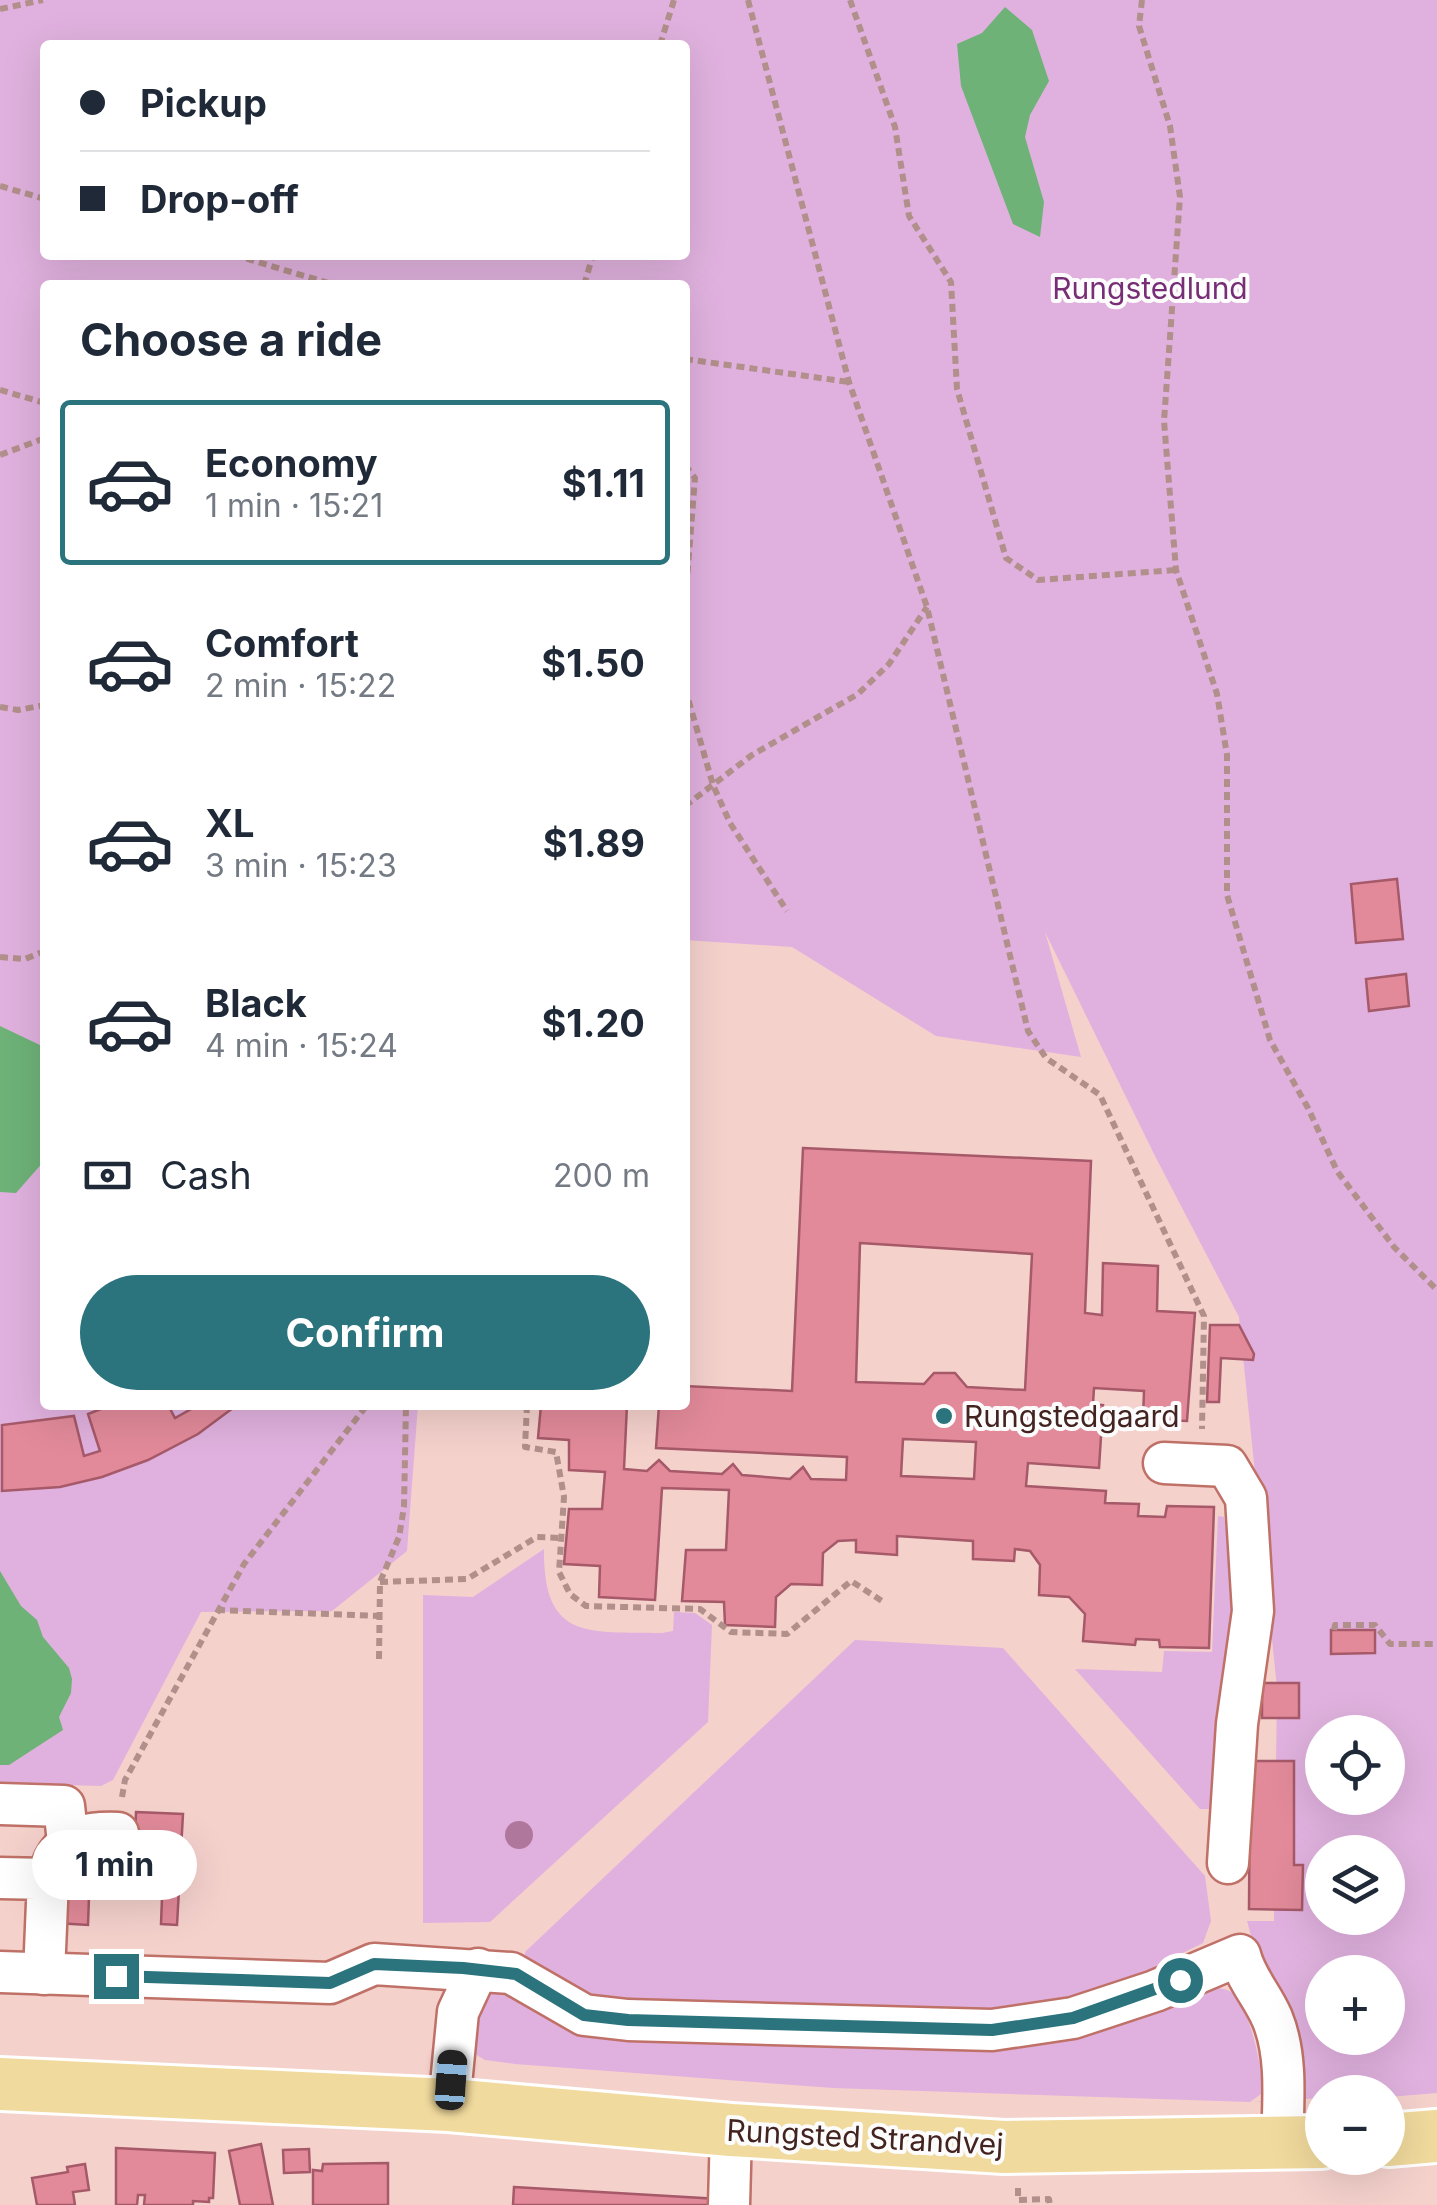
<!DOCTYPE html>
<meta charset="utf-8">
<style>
:root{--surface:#fff;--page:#f2f2f3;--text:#1f2937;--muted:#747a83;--line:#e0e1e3;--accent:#2b737d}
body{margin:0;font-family:Inter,sans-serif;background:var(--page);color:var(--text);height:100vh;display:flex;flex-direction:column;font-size:38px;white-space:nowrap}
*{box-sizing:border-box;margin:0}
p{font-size:32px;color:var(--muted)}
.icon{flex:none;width:55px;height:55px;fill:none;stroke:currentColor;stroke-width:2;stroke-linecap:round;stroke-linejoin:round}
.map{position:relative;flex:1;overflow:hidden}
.sheet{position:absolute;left:40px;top:280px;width:650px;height:1130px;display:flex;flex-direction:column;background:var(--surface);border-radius:10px;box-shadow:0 10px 40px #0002}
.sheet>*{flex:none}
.hud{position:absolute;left:40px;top:40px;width:650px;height:220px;border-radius:10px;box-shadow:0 10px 40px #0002;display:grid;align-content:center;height:220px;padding:0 40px;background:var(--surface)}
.fabs{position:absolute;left:1305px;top:1715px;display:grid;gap:20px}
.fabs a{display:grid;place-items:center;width:100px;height:100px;border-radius:50%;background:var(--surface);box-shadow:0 10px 40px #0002;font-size:50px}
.end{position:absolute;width:45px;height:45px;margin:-22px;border:12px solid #2b737d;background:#fff;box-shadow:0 0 0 5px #fff}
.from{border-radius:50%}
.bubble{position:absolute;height:70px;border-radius:35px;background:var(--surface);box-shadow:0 10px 40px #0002;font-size:32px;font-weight:700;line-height:70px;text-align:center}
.car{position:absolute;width:30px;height:60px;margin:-30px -15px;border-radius:12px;box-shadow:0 0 8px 2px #0007;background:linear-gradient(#222 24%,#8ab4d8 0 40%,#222 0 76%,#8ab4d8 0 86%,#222 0)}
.hud b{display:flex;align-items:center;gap:35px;height:95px;font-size:38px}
.hud b+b{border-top:2px solid var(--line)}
.hud i{width:25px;height:25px;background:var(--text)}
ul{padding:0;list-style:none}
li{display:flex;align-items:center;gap:30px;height:165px;margin:0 20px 15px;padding:0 20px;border:5px solid transparent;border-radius:10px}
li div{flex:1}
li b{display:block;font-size:38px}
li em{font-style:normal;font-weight:700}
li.selected{border-color:var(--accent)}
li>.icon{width:90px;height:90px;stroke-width:1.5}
h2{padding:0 40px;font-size:45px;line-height:120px}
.pay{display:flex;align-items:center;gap:25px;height:110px;padding:0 40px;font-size:38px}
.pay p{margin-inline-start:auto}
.button{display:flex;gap:20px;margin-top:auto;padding:20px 40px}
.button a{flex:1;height:115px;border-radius:60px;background:var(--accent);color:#fff;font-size:40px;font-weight:700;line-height:115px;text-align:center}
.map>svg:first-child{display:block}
</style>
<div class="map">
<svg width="1437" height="2205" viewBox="0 0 1437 2205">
<rect width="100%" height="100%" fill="#f5d1cc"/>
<!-- green -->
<g fill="#e0b1de" fill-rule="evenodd">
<path d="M0 0H1437V2093L1388 2097V2092H1322V2098L1253 2102 1270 2100 1258 1961 1247 1921H1274L1277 1688 1239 1317 1155 1156 1045 932 1081 1057 936 1036 792 947 685 940V285H45V1405H418L407 1551 332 1611 201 1612 113 1780 101 1786 0 1783ZM45 45H685V255H45ZM1322 1732H1388V1798H1322ZM1322 1852H1388V1918H1322ZM1322 1972H1388V2038H1322Z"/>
<path d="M1218 1516 1224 1517 1235 1581 1233 1658 1214 1809H1200L1075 1669 1162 1672 1164 1651 1212 1652Z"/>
<path d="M544 1549C543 1642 589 1631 662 1633L673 1631 674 1612 695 1613 712 1625 708 1722 490 1922 423 1923V1595L473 1597Z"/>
<path d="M855 1640 1003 1648 1205 1876 1211 1921 1203 1943 1118 1985 1024 2009 976 2017 588 2000 523 1959 526 1951Z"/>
<path d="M1200 1987C1214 1988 1228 1986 1238 1998 1249 2012 1266 2078 1261 2094L1250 2102 833 2088 515 2064 485 2060 473 2053 466 2031 488 1989 923 2044Z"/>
</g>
<!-- water -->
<g fill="#6eb278">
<path d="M1005 7 1032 30 1049 81 1030 115 1025 137 1044 202 1040 237 1013 224 961 86 957 44 982 33Z"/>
<path d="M0 1026 42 1046 45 1053V1160L16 1193 0 1192Z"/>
<path d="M0 1571 21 1606 37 1620 43 1637 69 1668 72 1679 71 1693 59 1717 63 1730 9 1765H0Z"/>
</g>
<!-- building -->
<g fill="#e28a9a" stroke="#a65969" stroke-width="2.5" fill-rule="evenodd">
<path d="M1397 879 1403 939 1356 943 1351 884Z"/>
<path d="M1406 974 1409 1006 1369 1011 1366 979Z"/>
<path d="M803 1148 1091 1161 1085 1313 1102 1315 1103 1263 1158 1266 1157 1311 1195 1313 1187 1421 1143 1419 1144 1391 1094 1388 1093 1404 1103 1405 1099 1468 1028 1463 1026 1486 1106 1491 1105 1503 1139 1504 1138 1516 1165 1517 1167 1506 1214 1507 1209 1648 1160 1647 1159 1640 1136 1639 1135 1645 1083 1641 1085 1614 1069 1597 1039 1595 1040 1565 1030 1551 1015 1549 1014 1561 973 1559V1541L897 1536V1555L856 1552V1540L838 1541 823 1553 822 1585 791 1584 776 1597 775 1627 725 1625 724 1602 682 1601 686 1550H726L729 1490 662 1488 655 1600 599 1597 600 1566 564 1564 569 1509H602L605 1472 569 1470V1440L538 1438 541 1405H627L624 1469 647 1471 659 1460 670 1471 722 1474 733 1464 742 1475 790 1479 803 1467 811 1479 846 1480 847 1457 656 1448 659 1405H685V1386L792 1391ZM860 1243 1032 1254 1025 1390 967 1387 955 1373H934L924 1384 856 1382ZM903 1439 976 1442 974 1479 901 1476Z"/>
<path d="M1210 1325H1239L1254 1354 1253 1360 1221 1358 1219 1402H1207Z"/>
<path d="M111 1405H168L175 1418 191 1409 188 1405H237L198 1434 148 1460 102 1477 60 1487 2 1491V1425L74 1416 84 1456 100 1451 88 1414Z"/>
<path d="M1331 1630H1375V1653L1331 1654Z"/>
<rect x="1262" y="1683" width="37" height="35"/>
<path d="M1250 1761H1294V1865H1303L1302 1910 1249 1909Z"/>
<path d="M136 1812 183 1814 180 1867 134 1866Z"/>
<path d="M58 1869 90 1870 88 1925 56 1923Z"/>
<path d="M163 1871 180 1872 177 1925 161 1924Z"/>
<path d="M261 2144 273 2205H240L229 2151Z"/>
<path d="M116 2148 215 2153 213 2198H209V2202L193 2201V2205H144L145 2195H138L137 2205H116Z"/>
<path d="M309 2149 310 2172 284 2173 283 2150Z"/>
<path d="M388 2163V2205H313V2170L322 2171 323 2164Z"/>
<path d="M85 2164 89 2190 73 2192 75 2205H37L32 2178 68 2172 67 2167Z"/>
<path d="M514 2187 719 2199V2205H513Z"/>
</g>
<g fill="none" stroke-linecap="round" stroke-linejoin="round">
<defs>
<g id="minor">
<path d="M1164 1463 1227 1466 1246 1498 1253 1611 1237 1724 1228 1863"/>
<path d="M0 1804 64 1806 68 1842"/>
<path d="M54 1861C68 1834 90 1832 118 1833"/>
<path d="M0 1878 48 1879 44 1974"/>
<path d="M0 1972 330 1983 374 1964 511 1973 584 2015 628 2020 992 2030 1073 2018 1155 1991 1240 1955C1246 1979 1262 1995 1272 2018 1288 2056 1283 2104 1282 2144"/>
<path d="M449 2105 458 2012 478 1969"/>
<path d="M729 2205 731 2130"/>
</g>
<g id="major">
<path d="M0 2084 449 2105 731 2130 1004 2147 1322 2142"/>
<path d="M1388 2140 1437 2136"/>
</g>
</defs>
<!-- minor casing -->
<use href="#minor" stroke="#bf7167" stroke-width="45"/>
<!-- major casing -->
<use href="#major" stroke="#fff" stroke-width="58"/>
<!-- path -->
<g stroke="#b18f8a" stroke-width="6" stroke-dasharray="8 5" stroke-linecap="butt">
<path d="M748 0 849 382 927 607 1028 1031 1046 1058 1100 1095 1204 1316 1202 1429"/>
<path d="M850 0 895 127 909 216 951 282 957 389 1006 558 1038 580 1176 570"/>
<path d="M1142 0 1139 26 1170 126 1180 197 1164 421 1176 570 1217 694 1227 755V895L1270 1040 1308 1108 1337 1171 1394 1247 1437 1290"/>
<path d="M0 9 43 0"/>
<path d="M660 45 674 0"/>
<path d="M0 186 45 199"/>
<path d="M234 255 335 285"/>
<path d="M584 285 593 255"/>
<path d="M685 359 849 382"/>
<path d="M0 390 45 403"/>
<path d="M0 455 45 438"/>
<path d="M685 465 695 478 685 605"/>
<path d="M685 688 713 785 730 823 787 911"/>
<path d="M0 707 18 710 45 705"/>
<path d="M685 806 752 755 858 694 889 664 927 607"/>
<path d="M0 957 25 959 45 951"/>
<path d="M527 1405 525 1447 556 1452 564 1497 559 1572 570 1594 586 1606 700 1609 731 1632 787 1634 851 1581 882 1601"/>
<path d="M380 1582 467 1579 537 1537 561 1538"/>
<path d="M217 1610 380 1616"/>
<path d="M1334 1630 1335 1625H1375L1390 1644H1437"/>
<path d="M379 1659 380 1582 399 1537 404 1507 406 1405"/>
<path d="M122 1797 125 1780 244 1564 367 1405"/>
<path d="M1018 2188V2200L1049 2199 1050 2205"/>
</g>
<!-- minor -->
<use href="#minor" stroke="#fff" stroke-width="40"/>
<!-- major -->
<use href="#major" stroke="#f1da9d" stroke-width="52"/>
</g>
<!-- trees -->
<circle fill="#b0779d" cx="519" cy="1835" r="14"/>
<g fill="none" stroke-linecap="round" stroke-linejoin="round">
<!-- route -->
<path stroke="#2b737d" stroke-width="12" d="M116 1976 330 1983 374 1964 463 1968 516 1974 584 2015 628 2020 992 2030 1073 2018 1180 1980"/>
</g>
<!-- markers -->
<circle fill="#2b737d" stroke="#fcfcfc" stroke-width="4" cx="944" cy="1416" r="10"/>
<g text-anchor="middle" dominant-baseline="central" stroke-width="8" stroke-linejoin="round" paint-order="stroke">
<!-- park labels -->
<g font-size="30" fill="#782e77" stroke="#fcfcfc">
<text x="1150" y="288">Rungstedlund</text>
</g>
<!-- poi labels -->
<g font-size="30" fill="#43231f" stroke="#fcfcfc" text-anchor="start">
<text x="964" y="1416">Rungstedgaard</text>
</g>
<!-- street labels -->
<g font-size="30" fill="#43231f" stroke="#fcfcfc">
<text transform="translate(865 2137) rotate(3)">Rungsted Strandvej</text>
</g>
</g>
</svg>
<div class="fabs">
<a><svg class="icon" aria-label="locate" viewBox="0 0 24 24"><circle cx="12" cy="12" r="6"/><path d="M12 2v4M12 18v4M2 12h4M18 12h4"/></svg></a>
<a><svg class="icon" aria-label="layers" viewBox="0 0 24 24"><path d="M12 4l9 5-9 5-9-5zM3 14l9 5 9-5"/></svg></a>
<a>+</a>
<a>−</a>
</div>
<i class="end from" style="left:1180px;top:1980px"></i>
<i class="end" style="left:116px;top:1976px"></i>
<div class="bubble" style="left:32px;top:1830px;width:165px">1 min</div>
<i class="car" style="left:451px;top:2080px;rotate:4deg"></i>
<div class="hud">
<b><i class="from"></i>Pickup</b>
<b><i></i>Drop-off</b>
</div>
<section class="sheet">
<h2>Choose a ride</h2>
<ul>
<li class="selected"><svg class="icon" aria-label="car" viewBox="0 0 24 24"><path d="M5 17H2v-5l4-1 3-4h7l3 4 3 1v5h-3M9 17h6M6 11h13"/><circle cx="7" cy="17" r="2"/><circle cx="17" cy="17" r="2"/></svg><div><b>Economy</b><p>1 min · 15:21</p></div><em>$1.11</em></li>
<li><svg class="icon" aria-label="car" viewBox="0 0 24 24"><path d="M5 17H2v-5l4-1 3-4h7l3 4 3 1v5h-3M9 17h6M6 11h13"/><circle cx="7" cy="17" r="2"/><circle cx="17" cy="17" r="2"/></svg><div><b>Comfort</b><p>2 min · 15:22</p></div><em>$1.50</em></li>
<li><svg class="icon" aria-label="car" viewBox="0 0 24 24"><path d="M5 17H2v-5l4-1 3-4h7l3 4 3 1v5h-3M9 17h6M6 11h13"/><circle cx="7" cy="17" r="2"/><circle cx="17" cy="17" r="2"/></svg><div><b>XL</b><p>3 min · 15:23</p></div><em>$1.89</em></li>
<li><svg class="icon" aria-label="car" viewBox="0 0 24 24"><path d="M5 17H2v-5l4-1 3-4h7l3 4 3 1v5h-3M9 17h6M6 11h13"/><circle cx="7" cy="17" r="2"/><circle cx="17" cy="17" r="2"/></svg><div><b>Black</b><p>4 min · 15:24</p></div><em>$1.20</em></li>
</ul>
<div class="pay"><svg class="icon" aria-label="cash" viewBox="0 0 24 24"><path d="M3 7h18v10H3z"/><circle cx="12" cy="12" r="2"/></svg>Cash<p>200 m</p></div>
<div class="button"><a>Confirm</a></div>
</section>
</div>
